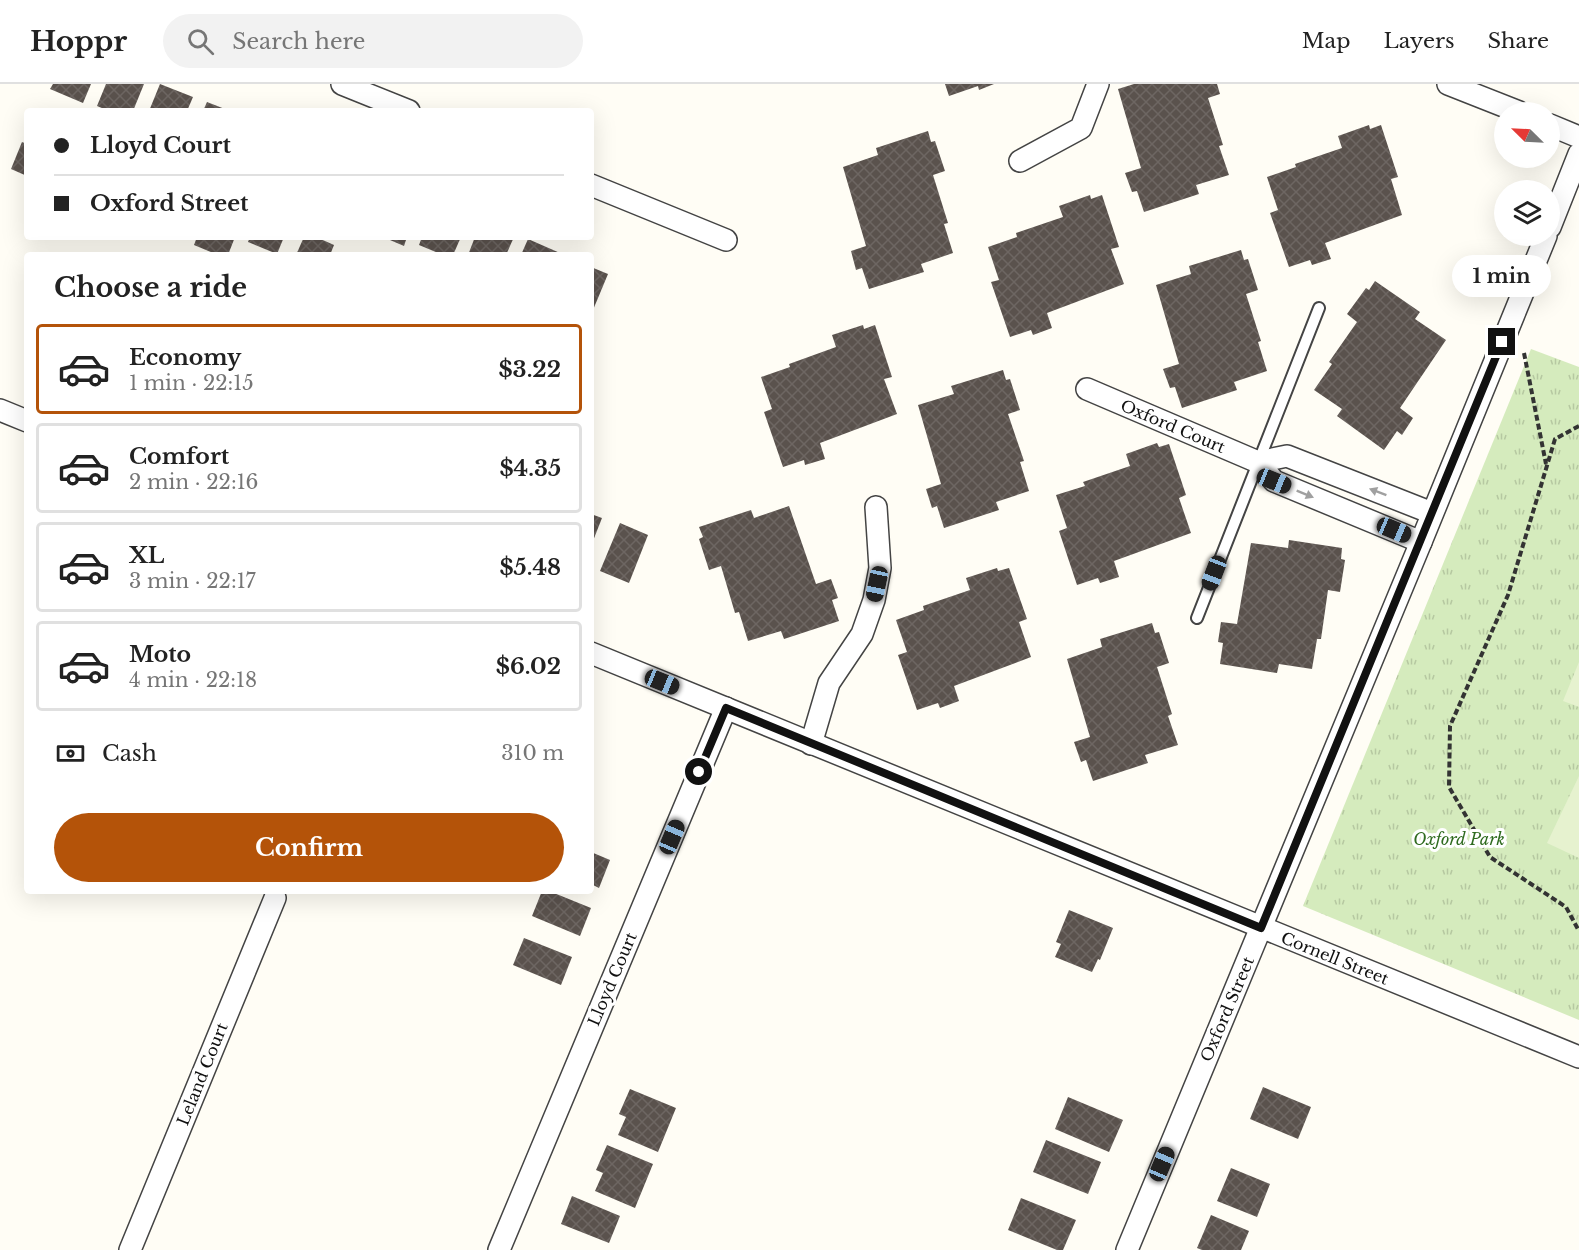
<!DOCTYPE html>
<meta charset="utf-8">
<style>
:root{--surface:#fff;--page:#f2f2f2;--text:#222;--muted:#767676;--line:#e0e0e0;--accent:#b45309}
body{margin:0;font-family:"Libre Baskerville",serif;background:var(--page);color:var(--text);height:100vh;display:flex;flex-direction:column;font-size:22px;white-space:nowrap}
*{box-sizing:border-box;margin:0}
p{font-size:20px;color:var(--muted)}
.icon{flex:none;width:33px;height:33px;fill:none;stroke:currentColor;stroke-width:2;stroke-linecap:round;stroke-linejoin:round}
.map{position:relative;flex:1;overflow:hidden}
.drawer{position:absolute;left:24px;top:168px;width:570px;height:642px;display:flex;flex-direction:column;background:var(--surface);border-radius:6px;box-shadow:0 6px 24px #0002}
.drawer>*{flex:none}
.top-card{position:absolute;left:24px;top:24px;width:570px;height:132px;border-radius:6px;box-shadow:0 6px 24px #0002;display:grid;align-content:center;height:132px;padding:0 30px;background:var(--surface)}
.needle{width:39px;rotate:294deg}
.controls{position:absolute;left:1494px;top:18px;display:grid;gap:12px}
.controls a{display:grid;place-items:center;width:66px;height:66px;border-radius:50%;background:var(--surface);box-shadow:0 6px 24px #0002;font-size:30px}
.end{position:absolute;width:27px;height:27px;margin:-14px;border:8px solid #111;background:#fff;box-shadow:0 0 0 3px #fff}
.from{border-radius:50%}
.bubble{position:absolute;height:42px;border-radius:21px;background:var(--surface);box-shadow:0 6px 24px #0002;font-size:20px;font-weight:700;line-height:42px;text-align:center}
.car{position:absolute;width:18px;height:36px;margin:-18px -9px;border-radius:8px;box-shadow:0 0 4px 2px #0007;background:linear-gradient(#222 24%,#8ab4d8 0 40%,#222 0 76%,#8ab4d8 0 86%,#222 0)}
.top-card b{display:flex;align-items:center;gap:21px;height:57px;font-size:22px}
.top-card b+b{border-top:2px solid var(--line)}
.top-card i{width:15px;height:15px;background:var(--text)}
ul{padding:0;list-style:none}
li{display:flex;align-items:center;gap:18px;height:90px;margin:0 12px 9px;padding:0 18px;border:3px solid var(--line);border-radius:6px}
li div{flex:1}
li b{display:block;font-size:22px}
li em{font-style:normal;font-weight:700}
li.on{border-color:var(--accent)}
li>.icon{width:54px;height:54px;stroke-width:1.5}
h2{padding:0 30px;font-size:27px;line-height:72px}
.pay{display:flex;align-items:center;gap:15px;height:66px;padding:0 30px;font-size:22px}
.pay p{margin-inline-start:auto}
.primary-button{display:flex;gap:12px;margin-top:auto;padding:12px 30px}
.primary-button a{flex:1;height:69px;border-radius:36px;background:var(--accent);color:#fff;font-size:24px;font-weight:700;line-height:69px;text-align:center}
header{display:flex;align-items:center;gap:36px;box-sizing:border-box;height:84px;padding:0 30px;background:var(--surface);border-bottom:2px solid var(--line)}
header strong{font-size:28px}
nav{display:flex;gap:33px;margin-inline-start:auto;font-size:21px}
.search{width:420px;height:54px;background:var(--page);display:flex;align-items:center;gap:15px;box-sizing:border-box;padding:0 21px;border-radius:33px;color:var(--muted);font-size:22px}
.map>svg:first-child{display:block}
</style>
<header>
<strong>Hoppr</strong>
<div class="search"><svg class="icon" aria-label="search" viewBox="0 0 24 24"><circle cx="10" cy="10" r="6"/><path d="M15 15l6 6"/></svg>Search here</div>
<nav><a>Map</a><a>Layers</a><a>Share</a></nav>
</header>
<div class="map">
<svg width="1579" height="1166" viewBox="0 0 1579 1166">
<defs>
<pattern id="park-tufts" width="24" height="20" patternUnits="userSpaceOnUse" patternTransform="scale(1.5)"><rect width="24" height="20" fill="#d5ebbd"/><path d="M3 7l-1-3M5 7V3M7 7l1-3M15 17l-1-3M17 17v-4M19 17l1-3" fill="none" stroke="#b6c8a1"/></pattern>
<pattern id="building-cross-hatch" width="8" height="8" patternUnits="userSpaceOnUse" patternTransform="scale(1.5)"><rect width="8" height="8" fill="#5a524d"/><path d="M0 0l8 8M0 8l8-8" fill="none" stroke="#6d6662"/></pattern>
</defs>
<rect width="100%" height="100%" fill="#fffdf5"/>
<!-- park -->
<path fill="url(#park-tufts)" d="M1531 265 1579 283V936L1303 822Z"/>
<!-- pitch -->
<g fill="#e6f2cf">
<path d="M1579 578V623L1563 617Z"/>
<path d="M1579 692V774L1547 759Z"/>
</g>
<!-- building -->
<g fill="url(#building-cross-hatch)">
<path d="M53 0H91L83 19 50 5Z"/>
<path d="M106 0H144L133 27H109L97 22Z"/>
<path d="M160 0 193 13 187 27H149Z"/>
<path d="M945 0H994L979 6 978 2 949 12Z"/>
<path d="M1134 0H1217L1220 10 1208 14 1223 61 1219 62 1229 91 1196 101 1199 110 1144 128 1137 107 1132 108 1125 89 1141 84 1118 5Z"/>
<path d="M207 18 230 27H203Z"/>
<path d="M1369 41 1370 45 1381 41 1398 93 1391 95 1402 131 1325 159 1331 175 1312 181 1310 176 1289 183 1270 129 1278 126 1267 93 1296 83 1295 80 1342 64 1338 52Z"/>
<path d="M928 47 931 58 935 57 945 87 933 91 948 139 944 140 953 169 921 180 924 188 869 205 862 184 856 186 851 167 866 162 843 83 878 71 876 64Z"/>
<path d="M22 58 27 60V92L11 85Z"/>
<path d="M1090 111 1091 115 1102 111 1119 163 1111 165 1124 200 1047 229 1052 244 1033 251 1031 246 1010 253 991 198 999 196 988 163 1017 153 1016 149 1063 133 1059 122Z"/>
<path d="M197 153H235L228 171H218L194 161Z"/>
<path d="M250 153H284L277 170 248 158Z"/>
<path d="M304 153H316L334 161 330 171H296Z"/>
<path d="M383 153H407L404 162Z"/>
<path d="M422 153H461L453 171H443L419 161Z"/>
<path d="M475 153H514L506 171H468Z"/>
<path d="M528 155 560 169V171H521Z"/>
<path d="M1241 166 1244 176 1248 175 1258 206 1246 210 1261 257 1258 258 1267 287 1234 298 1237 306 1182 324 1175 303 1170 304 1163 285 1179 280 1156 201 1191 190 1189 182Z"/>
<path d="M591 183 608 190 593 226 591 225Z"/>
<path d="M1375 197 1420 228 1415 235 1446 256 1400 324 1413 334 1402 351 1397 347 1384 366 1337 332 1342 325 1314 306 1332 280 1329 278 1357 238 1347 230 1366 204 1369 206Z"/>
<path d="M863 241 864 245 875 241 892 293 884 295 897 330 820 359 825 375 805 381 804 376 783 383 764 328 772 325 761 293 790 283 789 280 836 263 832 251Z"/>
<path d="M1003 286 1006 296 1010 295 1020 326 1008 330 1024 377 1020 378 1029 407 996 418 999 426 944 444 937 422 932 424 926 405 941 400 918 321 954 310 951 302Z"/>
<path d="M1157 359 1159 363 1169 360 1186 411 1179 414 1191 449 1114 477 1119 493 1100 499 1098 494 1077 501 1059 447 1067 444 1056 411 1085 402 1083 398 1130 382 1126 370Z"/>
<path d="M789 422 816 500 831 495 838 514 832 516 839 537 784 555 781 547 748 557 739 528 735 529 721 482 709 486 699 455 703 453 699 443 751 426 754 434Z"/>
<path d="M591 430 602 434 591 462Z"/>
<path d="M620 439 648 451 629 499 600 487Z"/>
<path d="M1289 456 1342 464 1341 475 1345 476 1340 508 1328 506 1321 555H1317L1312 585 1279 580 1277 589 1220 580 1223 559 1218 558 1221 538 1237 540 1251 459 1288 464Z"/>
<path d="M997 484 998 487 1009 484 1027 535 1019 538 1031 573 954 602 959 617 940 624 938 619 917 626 898 571 907 568 896 536 924 526 923 522 970 506 966 494Z"/>
<path d="M1152 539 1155 549 1159 548 1169 579 1157 583 1172 630 1168 632 1178 661 1145 671 1148 679 1093 697 1086 676 1081 678 1074 658 1090 653 1067 575 1102 563 1100 555Z"/>
<path d="M591 768 610 776 599 804 591 800Z"/>
<path d="M542 807H549L591 824 580 852 532 832Z"/>
<path d="M1069 826 1113 844 1100 876 1098 875 1092 888 1055 873 1061 860 1056 858Z"/>
<path d="M524 854 572 873 561 901 513 881Z"/>
<path d="M1263 1003 1311 1023 1298 1055 1250 1035Z"/>
<path d="M630 1005 676 1024 658 1068 618 1051 626 1033 619 1030Z"/>
<path d="M1068 1013 1123 1036 1109 1068 1055 1045Z"/>
<path d="M1046 1056 1101 1078 1088 1110 1033 1088Z"/>
<path d="M607 1061 653 1080 635 1124 595 1107 603 1089 596 1086Z"/>
<path d="M1231 1084 1270 1100 1257 1133 1217 1117Z"/>
<path d="M572 1112 620 1132 609 1159 561 1140Z"/>
<path d="M1021 1114 1076 1136 1063 1166H1057L1008 1146Z"/>
<path d="M1211 1131 1249 1147 1241 1166H1202L1197 1164Z"/>
</g>
<g fill="none" stroke-linecap="round" stroke-linejoin="round">
<defs>
<path id="service" d="M1197 534 1319 224"/>
<g id="minor">
<path d="M342 0 409 27"/>
<path d="M1448 0 1519 28"/>
<path d="M1550 41 1579 53"/>
<path d="M1020 77 1081 44 1098 0"/>
<path d="M591 101 726 156"/>
<path d="M1550 143 1579 70"/>
<path d="M1087 305 1258 378 1274 397 1421 458"/>
<path d="M0 326 27 337"/>
<path d="M1258 378 1287 372 1432 429"/>
<path d="M591 569 1579 973"/>
<path d="M811 660 829 599 862 550 874 516 880 484 876 423"/>
<path d="M130 1166 275 814"/>
<path d="M499 1166 726 624"/>
<path d="M1127 1166 1421 458 1546 152"/>
</g>
</defs>
<!-- service casing -->
<use href="#service" stroke="#444" stroke-width="14"/>
<!-- minor casing -->
<use href="#minor" stroke="#444" stroke-width="24"/>
<!-- path -->
<g stroke="#333" stroke-width="4" stroke-dasharray="6 3" stroke-linecap="butt">
<path d="M1524 269 1546 380"/>
<path d="M1579 342 1555 355 1508 511 1450 642 1449 703 1490 773 1566 823 1579 847"/>
</g>
<!-- service -->
<use href="#service" stroke="#fff" stroke-width="10"/>
<!-- minor -->
<use href="#minor" stroke="#fff" stroke-width="21"/>
</g>
<!-- one-way arrows -->
<defs><path id="oneway-solid" d="M-6-.8H1V-3.2L6.5 0L1 3.2V.8H-6Z" transform="scale(1.5)"/></defs>
<g fill="#a0a0a0">
<use href="#oneway-solid" transform="translate(1378 408) rotate(-159)"/>
<use href="#oneway-solid" transform="translate(1305 410) rotate(22)"/>
</g>
<g fill="none" stroke-linecap="round" stroke-linejoin="round">
<!-- route -->
<path stroke="#111" stroke-width="8" d="M699 688 726 624 1261 844 1502 258"/>
</g>
<g text-anchor="middle" dominant-baseline="central" stroke-width="6" stroke-linejoin="round" paint-order="stroke">
<!-- street labels -->
<g font-size="16" fill="#111" stroke="#fff">
<text transform="translate(1173 342) rotate(23)">Oxford Court</text>
<text transform="translate(1335 874) rotate(22)">Cornell Street</text>
<text transform="translate(612 895) rotate(-67)">Lloyd Court</text>
<text transform="translate(1227 925) rotate(-67)">Oxford Street</text>
<text transform="translate(202 990) rotate(-68)">Leland Court</text>
</g>
<!-- park labels -->
<g font-size="16" font-style="italic" fill="#2f6b1f" stroke="#fff">
<text x="1459" y="755">Oxford Park</text>
</g>
</g>
</svg>
<div class="controls">
<a><svg class="needle" viewBox="-14 -14 28 28"><path d="M0-13l5 13h-10z" fill="#e53935"/><path d="M0 13l5-13h-10z" fill="#767676"/></svg></a>
<a><svg class="icon" aria-label="layers" viewBox="0 0 24 24"><path d="M12 4l9 5-9 5-9-5zM3 14l9 5 9-5"/></svg></a>
</div>
<i class="end from" style="left:699px;top:688px"></i>
<i class="end" style="left:1502px;top:258px"></i>
<div class="bubble" style="left:1452px;top:171px;width:99px">1 min</div>
<i class="car" style="left:1274px;top:397px;rotate:112deg"></i>
<i class="car" style="left:1394px;top:446px;rotate:113deg"></i>
<i class="car" style="left:1214px;top:489px;rotate:201deg"></i>
<i class="car" style="left:877px;top:500px;rotate:192deg"></i>
<i class="car" style="left:662px;top:598px;rotate:112deg"></i>
<i class="car" style="left:672px;top:753px;rotate:23deg"></i>
<i class="car" style="left:1162px;top:1080px;rotate:23deg"></i>
<div class="top-card">
<b><i class="from"></i>Lloyd Court</b>
<b><i></i>Oxford Street</b>
</div>
<section class="drawer">
<h2>Choose a ride</h2>
<ul>
<li class="on"><svg class="icon" aria-label="car" viewBox="0 0 24 24"><path d="M5 17H2v-5l4-1 3-4h7l3 4 3 1v5h-3M9 17h6M6 11h13"/><circle cx="7" cy="17" r="2"/><circle cx="17" cy="17" r="2"/></svg><div><b>Economy</b><p>1 min · 22:15</p></div><em>$3.22</em></li>
<li><svg class="icon" aria-label="car" viewBox="0 0 24 24"><path d="M5 17H2v-5l4-1 3-4h7l3 4 3 1v5h-3M9 17h6M6 11h13"/><circle cx="7" cy="17" r="2"/><circle cx="17" cy="17" r="2"/></svg><div><b>Comfort</b><p>2 min · 22:16</p></div><em>$4.35</em></li>
<li><svg class="icon" aria-label="car" viewBox="0 0 24 24"><path d="M5 17H2v-5l4-1 3-4h7l3 4 3 1v5h-3M9 17h6M6 11h13"/><circle cx="7" cy="17" r="2"/><circle cx="17" cy="17" r="2"/></svg><div><b>XL</b><p>3 min · 22:17</p></div><em>$5.48</em></li>
<li><svg class="icon" aria-label="car" viewBox="0 0 24 24"><path d="M5 17H2v-5l4-1 3-4h7l3 4 3 1v5h-3M9 17h6M6 11h13"/><circle cx="7" cy="17" r="2"/><circle cx="17" cy="17" r="2"/></svg><div><b>Moto</b><p>4 min · 22:18</p></div><em>$6.02</em></li>
</ul>
<div class="pay"><svg class="icon" aria-label="cash" viewBox="0 0 24 24"><path d="M3 7h18v10H3z"/><circle cx="12" cy="12" r="2"/></svg>Cash<p>310 m</p></div>
<div class="primary-button"><a>Confirm</a></div>
</section>
</div>
